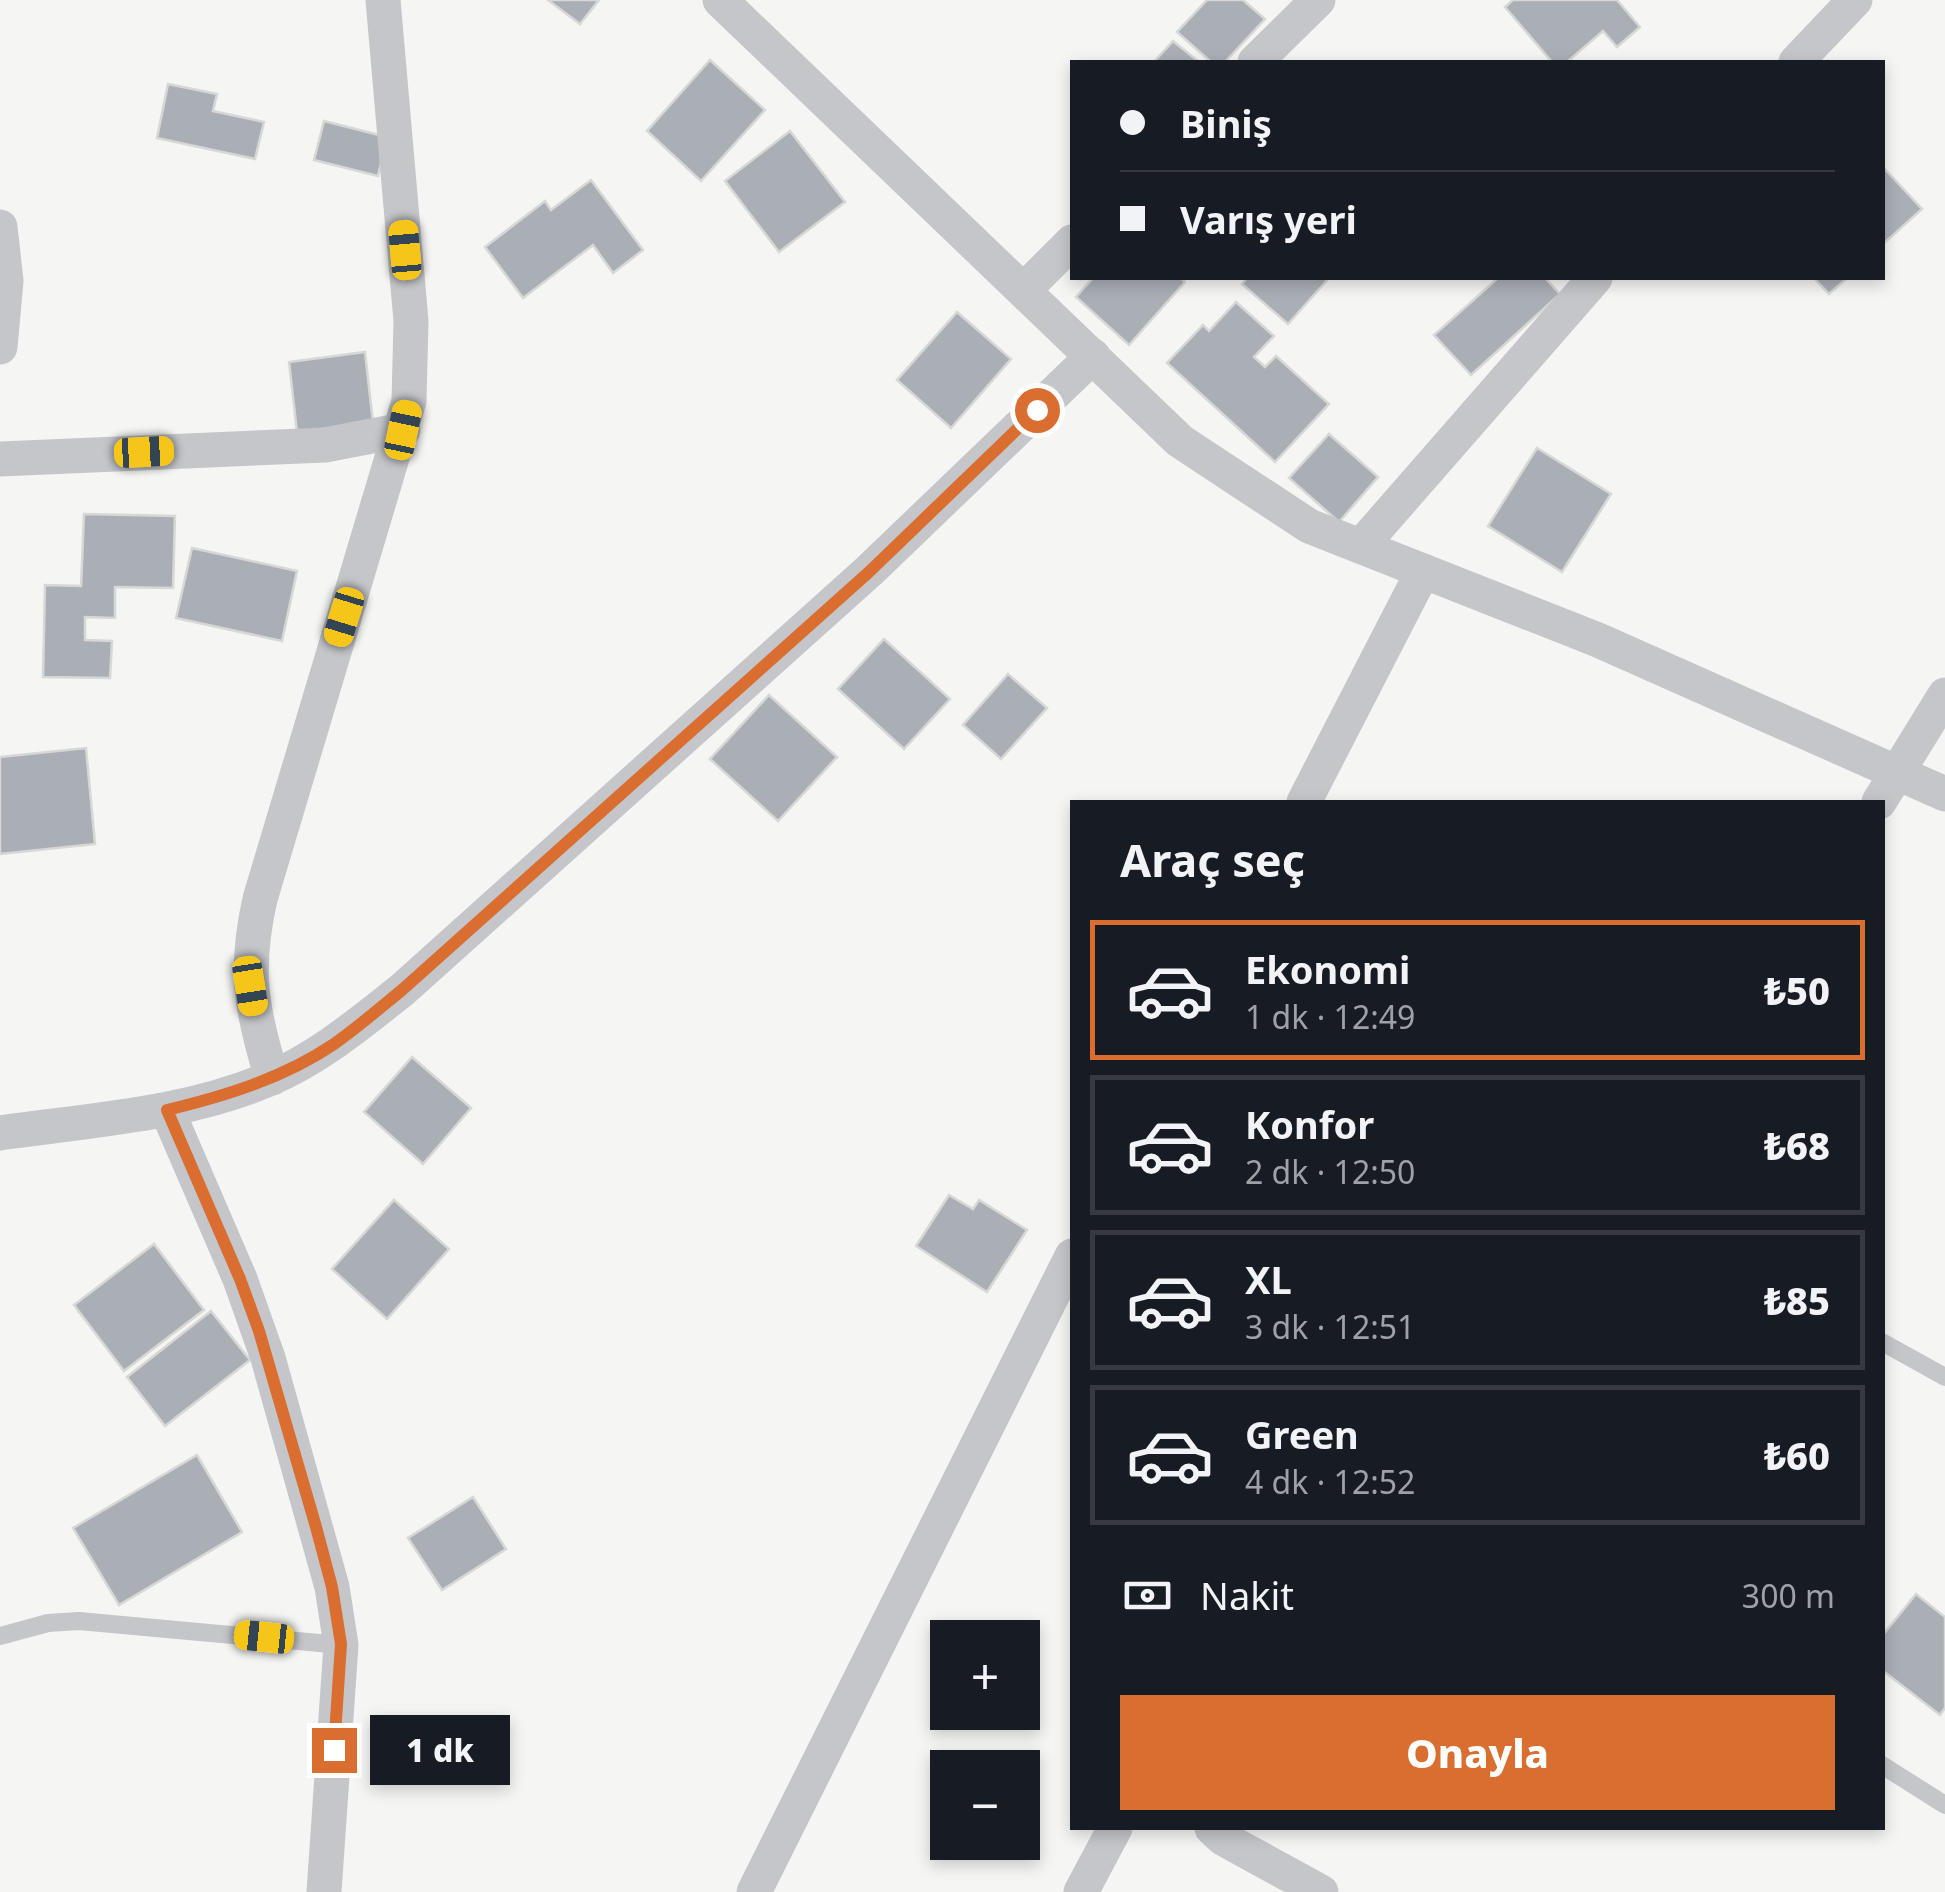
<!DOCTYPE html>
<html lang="tr">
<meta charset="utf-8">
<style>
:root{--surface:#171b24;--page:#242831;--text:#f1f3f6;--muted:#9ea1a6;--line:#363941;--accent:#d96e30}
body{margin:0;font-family:"Noto Sans",sans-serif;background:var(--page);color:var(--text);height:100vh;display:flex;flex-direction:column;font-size:38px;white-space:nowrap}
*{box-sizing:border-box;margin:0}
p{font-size:32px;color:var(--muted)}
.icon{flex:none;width:55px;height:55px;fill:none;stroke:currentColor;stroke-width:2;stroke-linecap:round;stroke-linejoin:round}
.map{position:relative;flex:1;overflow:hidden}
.drawer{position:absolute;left:1070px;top:800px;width:815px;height:1030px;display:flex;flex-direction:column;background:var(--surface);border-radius:0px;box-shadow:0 5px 15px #0003}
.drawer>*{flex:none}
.top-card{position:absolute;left:1070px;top:60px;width:815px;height:220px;border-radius:0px;box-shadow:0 5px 15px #0003;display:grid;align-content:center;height:220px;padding:0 50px;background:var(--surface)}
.buttons{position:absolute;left:930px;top:1620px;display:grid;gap:20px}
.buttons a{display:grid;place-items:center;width:110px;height:110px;border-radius:0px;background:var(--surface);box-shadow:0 5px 15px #0003;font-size:50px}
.end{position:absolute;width:45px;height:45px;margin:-22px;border:12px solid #d96e30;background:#fff;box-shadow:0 0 0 5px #fff}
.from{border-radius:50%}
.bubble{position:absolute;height:70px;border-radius:0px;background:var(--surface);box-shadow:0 5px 15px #0003;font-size:32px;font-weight:800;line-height:70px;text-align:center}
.car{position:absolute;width:30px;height:60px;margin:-30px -15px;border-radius:12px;box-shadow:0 0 8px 2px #0007;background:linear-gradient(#f5c518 24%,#345 0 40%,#f5c518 0 76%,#345 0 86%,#f5c518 0)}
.top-card b{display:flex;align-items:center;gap:35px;height:95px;font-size:38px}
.top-card b+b{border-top:2px solid var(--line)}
.top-card i{width:25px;height:25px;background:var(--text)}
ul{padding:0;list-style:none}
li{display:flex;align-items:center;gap:30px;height:140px;margin:0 20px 15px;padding:0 30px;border:5px solid var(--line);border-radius:0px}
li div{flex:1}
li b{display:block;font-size:38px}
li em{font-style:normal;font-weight:800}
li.current{border-color:var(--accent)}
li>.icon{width:90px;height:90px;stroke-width:1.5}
h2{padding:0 50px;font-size:45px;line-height:120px}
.pay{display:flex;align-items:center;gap:25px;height:110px;padding:0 50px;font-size:38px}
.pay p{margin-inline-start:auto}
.primary-button{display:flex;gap:20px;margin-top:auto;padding:20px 50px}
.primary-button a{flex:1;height:115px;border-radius:0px;background:var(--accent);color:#fff;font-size:40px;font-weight:800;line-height:115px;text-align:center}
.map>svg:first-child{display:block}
</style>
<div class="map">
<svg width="1945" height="1892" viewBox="0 0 1945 1892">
<rect width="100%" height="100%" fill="#f5f6f3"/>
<!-- building -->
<g fill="#aaafb6" stroke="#d7d7d5" stroke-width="2.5">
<path d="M548 0H599L580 24Z"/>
<path d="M1207 0H1243L1265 19 1225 62H1211L1177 32Z"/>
<path d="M1513 0H1617L1640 27 1617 47 1603 31 1567 62H1552L1505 7Z"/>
<path d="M1173 41 1199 62H1154Z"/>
<path d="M710 60 765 110 701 181 647 131Z"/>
<path d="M168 84 217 94 213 111 264 122 255 159 157 138Z"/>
<path d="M324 121 387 137 378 176 314 160Z"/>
<path d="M790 131 845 202 779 252 725 181Z"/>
<path d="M1882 166 1922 209 1882 245Z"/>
<path d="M591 180 643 250 613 273 593 245 523 298 485 247 545 201 551 210Z"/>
<path d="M1093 278H1181L1185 282 1129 345 1076 297Z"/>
<path d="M1247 278H1329L1288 324 1242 284Z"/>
<path d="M1498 278H1545L1560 294 1471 375 1434 335Z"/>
<path d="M1814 278H1847L1829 294Z"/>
<path d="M1236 302 1274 336 1254 357 1265 367 1276 356 1329 404 1275 462 1167 363 1203 325 1209 331Z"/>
<path d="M957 312 1011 359 951 428 897 380Z"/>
<path d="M365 352 373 423 297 432 289 362Z"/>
<path d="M1329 434 1378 477 1339 522 1289 478Z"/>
<path d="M1537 448 1611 494 1562 572 1488 526Z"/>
<path d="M84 514 175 516 173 588 115 587V618L85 617V640L112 641 110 678 43 677 45 585 81 586Z"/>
<path d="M192 548 297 571 282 641 176 618Z"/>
<path d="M884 639 950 699 904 749 838 689Z"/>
<path d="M1008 674 1047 708 1001 759 963 725Z"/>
<path d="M769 695 837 757 778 821 710 759Z"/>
<path d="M86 748 95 844 0 854V757Z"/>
<path d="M412 1057 471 1108 423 1164 364 1112Z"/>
<path d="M949 1195 973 1209 979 1200 1027 1230 987 1292 916 1246Z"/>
<path d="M394 1200 449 1249 387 1319 332 1269Z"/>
<path d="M154 1244 204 1310 124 1371 74 1305Z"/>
<path d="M211 1311 250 1360 165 1426 127 1377Z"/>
<path d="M197 1455 242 1532 119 1605 73 1528Z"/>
<path d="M473 1497 506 1549 442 1590 408 1538Z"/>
<path d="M1916 1594 1945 1617V1708L1940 1715 1882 1670V1636Z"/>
</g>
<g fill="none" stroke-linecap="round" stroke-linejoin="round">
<!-- service -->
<g stroke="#c4c6ca" stroke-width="18">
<path d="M1882 1342 1945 1377"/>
<path d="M0 1636 48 1623 79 1621 341 1645"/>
<path d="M1882 1765 1945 1805"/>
</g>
<!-- minor -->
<g stroke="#c4c6ca" stroke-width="35">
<path d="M720 0 1180 441 1309 526 1598 640 1945 794"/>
<path d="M1255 62 1318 0"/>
<path d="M1796 62 1855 0"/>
<path d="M0 227 6 281 0 347"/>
<path d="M1024 290 1072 242"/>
<path d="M0 459 325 445 403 430"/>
<path d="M1361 546 1595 278"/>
<path d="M1304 802 1423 571"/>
<path d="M1879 802 1945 695"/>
<path d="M272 1078C251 1009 244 970 260 899L409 401 411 321 383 0"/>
<path d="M167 1110 240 1279 268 1358 332 1587 341 1645 324 1892"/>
<path d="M0 1133C91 1120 184 1115 269 1079 319 1058 360 1023 402 990L869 571 1093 356"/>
<path d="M1212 1828 1224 1839 1321 1892"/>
<path d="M754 1892 1072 1256"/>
<path d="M1081 1892 1115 1828"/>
</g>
</g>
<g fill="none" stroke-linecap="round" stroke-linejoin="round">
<!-- route -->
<path stroke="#d96e30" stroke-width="12" d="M334 1750 341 1644 332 1587 316 1527 259 1331 240 1279 167 1110C225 1096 284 1078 334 1044 358 1027 380 1008 402 990L869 572 1037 410"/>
</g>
</svg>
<div class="buttons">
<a>+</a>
<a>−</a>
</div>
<i class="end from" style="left:1037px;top:410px"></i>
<i class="end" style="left:334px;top:1750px"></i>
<div class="bubble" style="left:370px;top:1715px;width:140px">1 dk</div>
<i class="car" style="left:405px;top:250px;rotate:355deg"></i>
<i class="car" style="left:403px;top:430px;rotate:12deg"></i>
<i class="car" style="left:144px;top:452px;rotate:87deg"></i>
<i class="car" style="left:344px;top:617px;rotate:197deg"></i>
<i class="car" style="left:250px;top:986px;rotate:171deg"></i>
<i class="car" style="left:264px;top:1637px;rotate:276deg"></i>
<div class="top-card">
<b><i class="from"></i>Biniş</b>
<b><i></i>Varış yeri</b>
</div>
<section class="drawer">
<h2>Araç seç</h2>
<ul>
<li class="current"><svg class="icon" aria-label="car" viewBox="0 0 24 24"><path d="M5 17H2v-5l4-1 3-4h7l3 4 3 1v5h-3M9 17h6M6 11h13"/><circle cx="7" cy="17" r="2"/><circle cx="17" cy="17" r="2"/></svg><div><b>Ekonomi</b><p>1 dk · 12:49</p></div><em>₺50</em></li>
<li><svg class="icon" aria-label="car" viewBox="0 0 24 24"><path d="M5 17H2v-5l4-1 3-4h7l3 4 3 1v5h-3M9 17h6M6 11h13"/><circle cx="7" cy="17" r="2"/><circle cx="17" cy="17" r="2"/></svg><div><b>Konfor</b><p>2 dk · 12:50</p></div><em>₺68</em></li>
<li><svg class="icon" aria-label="car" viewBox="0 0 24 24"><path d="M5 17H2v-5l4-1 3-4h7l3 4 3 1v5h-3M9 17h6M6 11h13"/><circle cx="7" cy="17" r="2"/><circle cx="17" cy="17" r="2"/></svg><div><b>XL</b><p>3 dk · 12:51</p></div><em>₺85</em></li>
<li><svg class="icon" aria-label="car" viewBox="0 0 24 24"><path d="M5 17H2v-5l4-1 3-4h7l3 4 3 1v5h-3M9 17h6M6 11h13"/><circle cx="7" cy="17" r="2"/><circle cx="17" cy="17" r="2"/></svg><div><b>Green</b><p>4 dk · 12:52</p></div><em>₺60</em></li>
</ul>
<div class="pay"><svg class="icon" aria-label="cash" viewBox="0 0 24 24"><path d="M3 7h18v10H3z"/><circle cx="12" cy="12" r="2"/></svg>Nakit<p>300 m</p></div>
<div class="primary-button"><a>Onayla</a></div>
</section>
</div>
